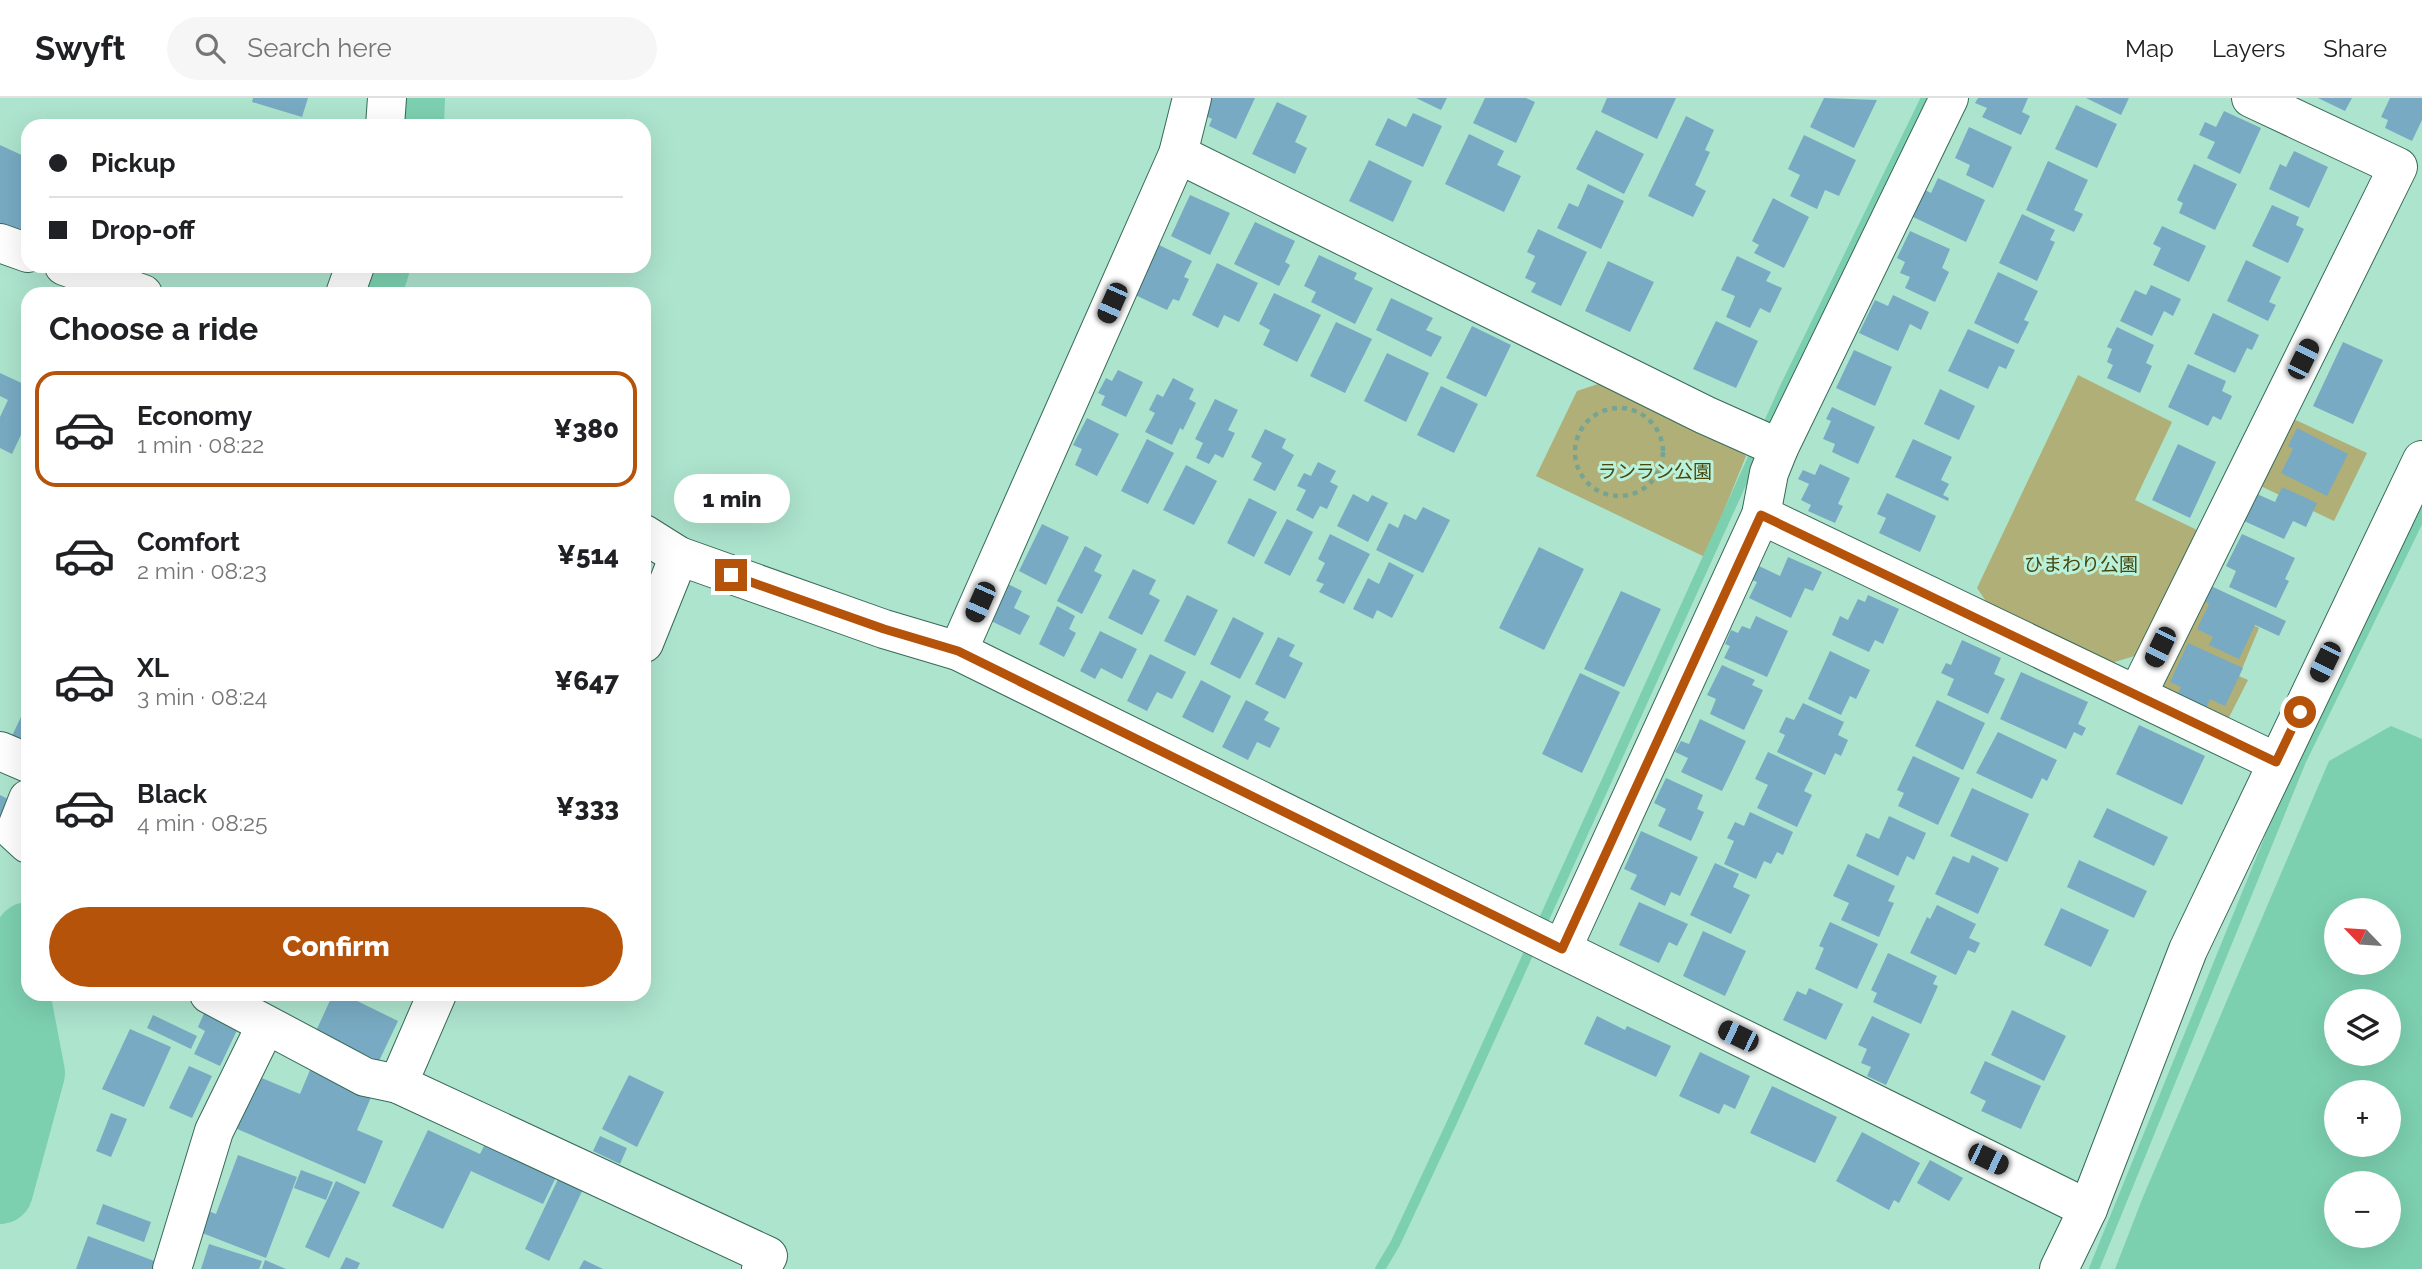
<!DOCTYPE html>
<meta charset="utf-8">
<style>
:root{--surface:#fff;--page:#f6f6f6;--text:#202124;--muted:#757577;--line:#e0e0e0;--accent:#b45309}
body{margin:0;font-family:Raleway,"Noto Sans JP",sans-serif;background:var(--page);color:var(--text);height:100vh;display:flex;flex-direction:column;font-size:26px;white-space:nowrap}
*{box-sizing:border-box;margin:0}
p{font-size:23px;color:var(--muted)}
.icon{flex:none;width:38px;height:38px;fill:none;stroke:currentColor;stroke-width:2;stroke-linecap:round;stroke-linejoin:round}
.map{position:relative;flex:1;overflow:hidden}
.panel{position:absolute;left:21px;top:189px;width:630px;height:714px;display:flex;flex-direction:column;background:var(--surface);border-radius:21px;box-shadow:0 7px 28px #0002}
.panel>*{flex:none}
.top-card{position:absolute;left:21px;top:21px;width:630px;height:154px;border-radius:21px;box-shadow:0 7px 28px #0002;display:grid;align-content:center;height:154px;padding:0 28px;background:var(--surface)}
.needle{width:46px;rotate:295deg}
.fabs{position:absolute;left:2324px;top:800px;display:grid;gap:14px}
.fabs a{display:grid;place-items:center;width:77px;height:77px;border-radius:50%;background:var(--surface);box-shadow:0 7px 28px #0002;font-size:35px}
.end{position:absolute;width:32px;height:32px;margin:-16px;border:9px solid #b45309;background:#fff;box-shadow:0 0 0 4px #fff}
.from{border-radius:50%}
.bubble{position:absolute;height:49px;border-radius:24px;background:var(--surface);box-shadow:0 7px 28px #0002;font-size:23px;font-weight:800;line-height:49px;text-align:center}
.car{position:absolute;width:21px;height:42px;margin:-21px -10px;border-radius:9px;box-shadow:0 0 5px 2px #0007;background:linear-gradient(#222 24%,#8ab4d8 0 40%,#222 0 76%,#8ab4d8 0 86%,#222 0)}
.top-card b{display:flex;align-items:center;gap:24px;height:66px;font-size:26px}
.top-card b+b{border-top:2px solid var(--line)}
.top-card i{width:18px;height:18px;background:var(--text)}
ul{padding:0;list-style:none}
li{display:flex;align-items:center;gap:21px;height:116px;margin:0 14px 10px;padding:0 14px;border:4px solid transparent;border-radius:21px}
li div{flex:1}
li b{display:block;font-size:26px}
li em{font-style:normal;font-weight:800}
li.selected{border-color:var(--accent)}
li>.icon{width:63px;height:63px;stroke-width:1.5}
h2{padding:0 28px;font-size:32px;line-height:84px}
.cta{display:flex;gap:14px;margin-top:auto;padding:14px 28px}
.cta a{flex:1;height:80px;border-radius:42px;background:var(--accent);color:#fff;font-size:28px;font-weight:800;line-height:80px;text-align:center}
header{display:flex;align-items:center;gap:42px;box-sizing:border-box;height:98px;padding:0 35px;background:var(--surface);border-bottom:2px solid var(--line)}
header strong{font-size:33px}
nav{display:flex;gap:38px;margin-inline-start:auto;font-size:24px}
.search{width:490px;height:63px;background:var(--page);display:flex;align-items:center;gap:18px;box-sizing:border-box;padding:0 24px;border-radius:38px;color:var(--muted);font-size:26px}
.map>svg:first-child{display:block}
</style>
<header>
<strong>Swyft</strong>
<div class="search"><svg class="icon" aria-label="search" viewBox="0 0 24 24"><circle cx="10" cy="10" r="6"/><path d="M15 15l6 6"/></svg>Search here</div>
<nav><a>Map</a><a>Layers</a><a>Share</a></nav>
</header>
<div class="map">
<svg width="2422" height="1171" viewBox="0 0 2422 1171">
<rect width="100%" height="100%" fill="#ade4ce"/>
<!-- green -->
<g fill="#afaf77">
<path d="M2078 277 2172 324 2135 402 2199 433 2138 557 2101 568 1996 518 1977 490Z"/>
<path d="M1601 285 1739 351 1746 358 1705 459 1536 378 1577 293Z"/>
<path d="M2287 318 2367 355 2334 423 2252 384Z"/>
<path d="M2199 500 2259 530 2239 578 2248 582 2221 635 2151 595Z"/>
</g>
<!-- water -->
<path fill="#7cd0b0" fill-rule="evenodd" d="M2391 628 2422 641V1171H2115L2143 1099 2329 663ZM2336 812H2389V864H2336ZM2336 903H2389V956H2336ZM2336 994H2389V1046H2336ZM2336 1085H2389V1138H2336Z"/>
<g fill="none" stroke-linecap="round" stroke-linejoin="round">
<!-- stream -->
<g stroke="#7cd0b0" stroke-width="10">
<path d="M1380 1171 1395 1146 1453 1022 1785 289 1926 0"/>
<path d="M2094 1171 2301 663 2422 415"/>
</g>
<!-- river -->
<g stroke="#7cd0b0" stroke-width="66">
<path d="M411 28 412 0"/>
<path d="M368 196 377 168"/>
<path d="M0 1093 32 975 20 912 9 880 28 837"/>
</g>
</g>
<!-- building -->
<g fill="#78abc3">
<path d="M253 0H308L302 19 252 4Z"/>
<path d="M1212 0H1255L1236 41 1209 28 1212 21 1204 17Z"/>
<path d="M1416 0H1447L1441 12Z"/>
<path d="M1485 0H1526L1535 4 1516 45 1473 25Z"/>
<path d="M1607 0H1676L1657 41 1601 14Z"/>
<path d="M1824 0 1877 2 1854 50 1810 29Z"/>
<path d="M1978 0H2028L2022 14 2030 18 2021 37 1982 19 1987 10 1975 5Z"/>
<path d="M2086 0H2129L2121 17Z"/>
<path d="M2318 0H2352L2345 13Z"/>
<path d="M2390 0H2422V22L2412 43 2385 30 2388 22 2381 19Z"/>
<path d="M1277 4 1307 18 1295 44 1307 50 1295 76 1252 56Z"/>
<path d="M2076 7 2117 26 2097 70 2055 51Z"/>
<path d="M2224 13 2261 30 2240 76 2207 60 2215 44 2199 37 2205 24 2216 29Z"/>
<path d="M1413 15 1442 28 1423 69 1375 47 1388 20 1406 29Z"/>
<path d="M1686 18 1714 32 1705 52 1710 54 1695 87 1706 93 1693 119 1648 98Z"/>
<path d="M1969 29 2012 49 1993 90 1966 77 1970 67 1955 60Z"/>
<path d="M1596 32 1644 56 1624 96 1576 71Z"/>
<path d="M1469 36 1504 53 1497 67 1521 78 1504 114 1445 86Z"/>
<path d="M1804 37 1856 62 1839 98 1825 92 1817 111 1790 98 1800 77 1788 71Z"/>
<path d="M0 47 28 60V141L0 128Z"/>
<path d="M2294 53 2328 69 2309 110 2269 91 2280 66 2286 69Z"/>
<path d="M1369 62 1412 83 1393 124 1349 103Z"/>
<path d="M2048 63 2088 82 2074 112 2083 116 2074 134 2026 112Z"/>
<path d="M2194 66 2237 86 2215 132 2179 115 2183 105 2177 102Z"/>
<path d="M1938 80 1985 102 1966 144 1911 118 1923 91 1931 95Z"/>
<path d="M1588 86 1624 103 1601 151 1557 130 1569 105 1578 109Z"/>
<path d="M1190 97 1230 115 1210 157 1171 138Z"/>
<path d="M1773 100 1809 119 1784 170 1754 155 1759 147 1752 143Z"/>
<path d="M2272 107 2299 119 2296 127 2304 131 2288 165 2252 148Z"/>
<path d="M2022 116 2055 132 2050 142 2055 144 2037 183 1999 165Z"/>
<path d="M1255 124 1295 143 1285 164 1290 167 1279 188 1234 166Z"/>
<path d="M2162 128 2206 148 2189 184 2153 167 2161 150 2153 146Z"/>
<path d="M1538 131 1587 154 1561 208 1531 194 1536 185 1525 180 1535 158 1527 154Z"/>
<path d="M1910 133 1950 151 1942 170 1949 174 1935 204 1905 190 1910 179 1900 175 1905 164 1897 160Z"/>
<path d="M1155 145 1192 163 1184 179 1189 181 1179 203 1173 201 1167 212 1131 195Z"/>
<path d="M1319 157 1357 175 1354 181 1373 190 1355 226 1311 204 1316 194 1304 188Z"/>
<path d="M1737 158 1771 174 1766 183 1782 190 1770 215 1760 210 1750 230 1726 219 1735 198 1721 192Z"/>
<path d="M2246 162 2281 179 2269 204 2276 207 2268 223 2227 203Z"/>
<path d="M1608 163 1654 184 1630 234 1585 213Z"/>
<path d="M1217 165 1258 185 1239 224 1224 217 1218 230 1192 217Z"/>
<path d="M1998 174 2038 193 2024 222 2029 224 2018 246 1974 225Z"/>
<path d="M2151 187 2181 201 2173 218 2164 213 2152 238 2120 223 2135 192 2146 197Z"/>
<path d="M1274 195 1321 217 1297 264 1263 247 1270 232 1259 226Z"/>
<path d="M1893 197 1929 214 1921 232 1910 226 1898 253 1859 235 1875 202 1888 208Z"/>
<path d="M1391 200 1433 220 1426 232 1442 239 1431 259 1376 232Z"/>
<path d="M2213 215 2259 237 2252 252 2247 250 2235 275 2194 256Z"/>
<path d="M1716 223 1758 243 1736 290 1693 271Z"/>
<path d="M1336 224 1372 241 1345 295 1310 278Z"/>
<path d="M1472 228 1511 247 1486 299 1446 280Z"/>
<path d="M2117 229 2154 247 2146 265 2152 268 2140 295 2107 280 2113 267 2107 264 2112 251 2107 249Z"/>
<path d="M1968 231 2015 252 2006 271 1999 268 1988 291 1948 273Z"/>
<path d="M2343 244 2383 262 2353 326 2313 308Z"/>
<path d="M1854 252 1892 269 1875 308 1836 290Z"/>
<path d="M1387 255 1429 275 1406 324 1364 303Z"/>
<path d="M2188 266 2226 283 2222 293 2232 298 2221 322 2213 318 2208 328 2168 309Z"/>
<path d="M1118 272 1143 284 1126 319 1101 307 1105 298 1098 295 1106 280 1112 283Z"/>
<path d="M0 275 28 288V322L12 356 0 350V319L8 302 0 298Z"/>
<path d="M1173 280 1194 291 1189 301 1196 305 1183 332 1180 330 1172 347 1145 334 1155 315 1149 312 1157 296 1163 299Z"/>
<path d="M1441 288 1478 306 1454 355 1417 337Z"/>
<path d="M1940 291 1975 308 1959 342 1924 326Z"/>
<path d="M1215 301 1238 312 1228 332 1235 335 1223 360 1215 356 1209 366 1196 360 1203 345 1195 341Z"/>
<path d="M1832 309 1875 329 1858 366 1832 354 1835 346 1823 341 1831 323 1826 321Z"/>
<path d="M1087 320 1119 336 1097 378 1075 367 1082 351 1073 347Z"/>
<path d="M2297 330 2348 356 2327 398 2281 375 2293 351 2288 348Z"/>
<path d="M1265 331 1286 341 1282 350 1294 357 1275 393 1253 382 1262 365 1251 359Z"/>
<path d="M1147 341 1174 355 1148 406 1121 393Z"/>
<path d="M1913 341 1952 359 1941 382 1949 386 1943 397 1949 400 1948 403 1895 379Z"/>
<path d="M2178 346 2216 364 2190 420 2152 402Z"/>
<path d="M1318 364 1336 373 1330 384 1338 388 1327 411 1320 408 1313 421 1296 412 1306 392 1297 388 1304 375 1311 378Z"/>
<path d="M1820 366 1850 380 1838 406 1843 408 1835 425 1808 413 1811 407 1801 402 1809 386 1798 381 1803 372 1815 377Z"/>
<path d="M1186 367 1217 383 1194 427 1163 412Z"/>
<path d="M2282 389 2317 405 2306 429 2293 423 2284 441 2244 423 2257 396 2275 404Z"/>
<path d="M1887 395 1936 418 1920 454 1879 435 1886 420 1877 416Z"/>
<path d="M1353 396 1368 404 1372 397 1388 405 1368 444 1337 428Z"/>
<path d="M1249 400 1277 414 1254 459 1227 445Z"/>
<path d="M1423 409 1450 422 1423 475 1376 452 1389 425 1398 430 1404 416 1416 422Z"/>
<path d="M1287 421 1313 434 1290 478 1264 465Z"/>
<path d="M1042 426 1069 439 1046 487 1019 473Z"/>
<path d="M1330 436 1370 456 1344 506 1319 494 1324 486 1316 483 1325 465 1318 461Z"/>
<path d="M2242 436 2295 460 2285 481 2289 483 2276 510 2229 489 2236 473 2226 468Z"/>
<path d="M1085 448 1102 457 1094 473 1102 477 1082 516 1057 503Z"/>
<path d="M1539 449 1584 471 1544 552 1499 530Z"/>
<path d="M1788 459 1822 474 1813 493 1805 490 1791 520 1749 500 1757 484 1752 482 1759 468 1780 478Z"/>
<path d="M1389 464 1414 477 1392 520 1377 512 1373 521 1353 511 1368 480 1379 486Z"/>
<path d="M1133 471 1156 482 1149 496 1160 502 1142 537 1108 520Z"/>
<path d="M1008 486 1022 493 1014 510 1030 518 1020 537 989 522Z"/>
<path d="M2211 488 2286 523 2279 538 2255 527 2239 561 2209 547 2213 539 2197 531 2209 506 2204 503Z"/>
<path d="M1621 493 1661 511 1624 589 1584 571Z"/>
<path d="M1187 497 1218 512 1195 558 1164 543Z"/>
<path d="M1868 497 1899 511 1883 546 1875 542 1869 554 1832 537 1840 518 1848 522 1858 501 1865 504Z"/>
<path d="M1057 508 1075 518 1069 531 1076 535 1064 559 1039 546Z"/>
<path d="M1756 518 1788 533 1767 579 1724 560 1730 548 1725 546 1731 532 1738 535 1742 528 1750 531Z"/>
<path d="M1233 519 1264 535 1240 581 1210 566Z"/>
<path d="M1100 533 1137 551 1122 581 1101 570 1095 581 1080 573Z"/>
<path d="M1278 539 1295 547 1289 558 1303 565 1285 601 1255 586Z"/>
<path d="M1962 542 2001 560 1994 576 2005 581 1988 616 1947 597 1954 581 1941 575 1946 565 1951 567Z"/>
<path d="M2188 545 2243 570 2225 608 2210 601 2201 622 2172 608 2181 589 2170 584Z"/>
<path d="M1830 553 1870 572 1856 601 1850 598 1841 617 1808 601Z"/>
<path d="M1150 556 1186 574 1172 601 1157 594 1147 613 1127 603Z"/>
<path d="M1722 567 1755 582 1752 587 1763 592 1744 632 1710 616 1716 601 1707 597Z"/>
<path d="M2021 574 2088 604 2078 626 2086 630 2082 638 2074 634 2066 651 2000 621Z"/>
<path d="M1580 575 1620 594 1582 675 1542 656Z"/>
<path d="M1201 582 1231 598 1213 635 1182 619Z"/>
<path d="M1246 602 1269 614 1264 622 1280 630 1270 650 1257 644 1248 662 1222 649Z"/>
<path d="M1937 602 1985 625 1963 672 1915 648Z"/>
<path d="M28 604V648L11 640Z"/>
<path d="M1803 605 1844 624 1838 637 1848 642 1841 658 1835 655 1825 677 1777 654 1785 637 1779 634 1786 619 1794 622Z"/>
<path d="M1700 621 1746 643 1722 693 1681 674 1688 660 1675 654 1681 643 1689 646Z"/>
<path d="M2139 627 2205 658 2182 707 2116 676Z"/>
<path d="M1998 634 2057 662 2047 683 2042 680 2032 701 1976 675Z"/>
<path d="M1768 654 1813 675 1804 693 1812 697 1797 729 1757 710 1768 687 1755 681Z"/>
<path d="M1913 658 1960 680 1938 727 1898 708 1904 695 1897 692Z"/>
<path d="M1666 680 1703 697 1697 711 1704 714 1691 743 1658 728 1666 711 1654 705Z"/>
<path d="M1972 690 2029 716 2007 764 1950 738Z"/>
<path d="M0 697 10 702 0 726Z"/>
<path d="M2107 710 2168 739 2154 768 2093 739Z"/>
<path d="M1750 714 1793 734 1783 757 1777 754 1771 766 1764 763 1756 781 1724 766 1734 743 1727 740 1735 724 1744 728Z"/>
<path d="M1889 718 1926 735 1914 762 1907 758 1898 778 1856 758 1866 735 1879 741Z"/>
<path d="M1641 733 1698 759 1680 798 1671 794 1665 808 1630 791 1637 777 1624 771Z"/>
<path d="M1972 757 1999 770 1978 816 1935 796 1953 758 1969 765Z"/>
<path d="M2079 762 2147 793 2134 820 2067 789Z"/>
<path d="M1715 765 1739 776 1733 789 1750 797 1731 836 1690 817Z"/>
<path d="M1848 766 1895 788 1888 803 1894 805 1879 839 1841 822 1849 805 1833 798Z"/>
<path d="M1639 804 1688 826 1677 848 1669 844 1659 865 1619 847Z"/>
<path d="M1937 807 1976 826 1969 840 1980 845 1975 855 1968 852 1956 877 1910 855 1927 819 1930 821Z"/>
<path d="M2061 810 2109 832 2091 869 2044 847Z"/>
<path d="M1830 824 1878 846 1857 891 1815 871 1824 850 1819 848Z"/>
<path d="M1703 833 1746 853 1725 898 1683 878Z"/>
<path d="M1888 855 1937 878 1933 886 1938 888 1921 926 1873 904 1877 895 1871 892Z"/>
<path d="M1809 890 1843 906 1826 942 1783 922 1797 893 1806 897Z"/>
<path d="M333 896H343L398 923 379 963 316 933Z"/>
<path d="M2012 912 2066 938 2044 983 1991 957Z"/>
<path d="M205 913 239 928 220 968 194 956 205 933 198 929Z"/>
<path d="M153 917 197 938 191 951 147 930Z"/>
<path d="M1597 918 1625 932 1627 928 1671 948 1656 979 1584 946Z"/>
<path d="M1872 918 1910 936 1886 987 1867 978 1871 969 1861 965 1867 951 1858 947Z"/>
<path d="M130 931 171 949 144 1009 102 991Z"/>
<path d="M1700 954 1750 978 1735 1011 1724 1006 1719 1016 1679 998Z"/>
<path d="M1985 963 2041 988 2021 1031 1981 1013 1986 1003 1970 995Z"/>
<path d="M189 968 212 978 192 1020 169 1010Z"/>
<path d="M310 972 372 997 357 1032 383 1043 365 1086 228 1027 250 975 300 996Z"/>
<path d="M629 977 664 994 637 1049 602 1031Z"/>
<path d="M1772 988 1837 1019 1815 1065 1750 1035Z"/>
<path d="M111 1015 127 1021 111 1059 96 1053Z"/>
<path d="M428 1032 480 1056 487 1042 558 1075 543 1106 471 1073 443 1131 392 1108Z"/>
<path d="M1862 1034 1920 1065 1899 1105 1894 1102 1889 1112 1836 1083Z"/>
<path d="M600 1038 627 1050 620 1066 593 1053Z"/>
<path d="M238 1057 297 1079 266 1160 192 1131 201 1110 216 1116Z"/>
<path d="M1930 1062 1963 1080 1949 1103 1917 1085Z"/>
<path d="M301 1072 333 1084 326 1102 294 1090Z"/>
<path d="M560 1077 584 1089 549 1163 525 1151Z"/>
<path d="M336 1083 360 1094 329 1160 305 1149Z"/>
<path d="M103 1106 151 1124 144 1144 96 1126Z"/>
<path d="M88 1138 157 1164 154 1171H76Z"/>
<path d="M209 1146 262 1163 259 1171H201Z"/>
<path d="M346 1159 360 1165 357 1171H340Z"/>
<path d="M265 1162 286 1171H262Z"/>
<path d="M584 1162 603 1171H579Z"/>
</g>
<g fill="none" stroke-linecap="round" stroke-linejoin="round">
<defs>
<g id="minor">
<path d="M385 28 387 0"/>
<path d="M1178 56 1705 317 1779 350"/>
<path d="M0 145 28 155"/>
<path d="M64 168 143 196"/>
<path d="M345 196 355 168"/>
<path d="M1761 417 2276 664"/>
<path d="M644 436 679 458 884 531 958 553 2088 1111"/>
<path d="M644 545 679 458"/>
<path d="M958 553 1178 56 1192 0"/>
<path d="M2137 597 2398 69 2251 0"/>
<path d="M0 653 28 665"/>
<path d="M28 701 15 734 28 746"/>
<path d="M1562 851 1761 417 1769 375 1779 350 1949 0"/>
<path d="M209 896 365 979 398 986 768 1158 761 1171"/>
<path d="M398 986 437 896"/>
<path d="M172 1171 214 1033 266 927"/>
<path d="M2059 1171 2088 1111 2188 852 2422 362"/>
</g>
</defs>
<!-- minor casing -->
<use href="#minor" stroke="#376a58" stroke-width="40"/>
<!-- path -->
<circle stroke="#77a492" stroke-width="4.5" stroke-dasharray="5 5" stroke-linecap="butt" cx="1619" cy="354" r="44"/>
<!-- minor -->
<use href="#minor" stroke="#fff" stroke-width="38"/>
</g>
<g fill="none" stroke-linecap="round" stroke-linejoin="round">
<!-- route -->
<path stroke="#b45309" stroke-width="9" d="M731 477 884 531 958 553 1562 851 1761 417 2276 664 2300 614"/>
</g>
<g text-anchor="middle" dominant-baseline="central" stroke-width="6" stroke-linejoin="round" paint-order="stroke">
<!-- park labels -->
<g font-size="19" fill="#48470e" stroke="#baf1db">
<text x="1655" y="373">ランラン公園</text>
<text x="2081" y="466">ひまわり公園</text>
</g>
</g>
</svg>
<div class="fabs">
<a><svg class="needle" viewBox="-14 -14 28 28"><path d="M0-13l5 13h-10z" fill="#e53935"/><path d="M0 13l5-13h-10z" fill="#757577"/></svg></a>
<a><svg class="icon" aria-label="layers" viewBox="0 0 24 24"><path d="M12 4l9 5-9 5-9-5zM3 14l9 5 9-5"/></svg></a>
<a>+</a>
<a>−</a>
</div>
<i class="end from" style="left:2300px;top:614px"></i>
<i class="end" style="left:731px;top:477px"></i>
<div class="bubble" style="left:674px;top:376px;width:116px">1 min</div>
<i class="car" style="left:1112px;top:205px;rotate:204deg"></i>
<i class="car" style="left:2303px;top:261px;rotate:26deg"></i>
<i class="car" style="left:980px;top:504px;rotate:204deg"></i>
<i class="car" style="left:2160px;top:549px;rotate:206deg"></i>
<i class="car" style="left:2325px;top:564px;rotate:206deg"></i>
<i class="car" style="left:1738px;top:938px;rotate:296deg"></i>
<i class="car" style="left:1988px;top:1061px;rotate:116deg"></i>
<div class="top-card">
<b><i class="from"></i>Pickup</b>
<b><i></i>Drop-off</b>
</div>
<section class="panel">
<h2>Choose a ride</h2>
<ul>
<li class="selected"><svg class="icon" aria-label="car" viewBox="0 0 24 24"><path d="M5 17H2v-5l4-1 3-4h7l3 4 3 1v5h-3M9 17h6M6 11h13"/><circle cx="7" cy="17" r="2"/><circle cx="17" cy="17" r="2"/></svg><div><b>Economy</b><p>1 min · 08:22</p></div><em>¥380</em></li>
<li><svg class="icon" aria-label="car" viewBox="0 0 24 24"><path d="M5 17H2v-5l4-1 3-4h7l3 4 3 1v5h-3M9 17h6M6 11h13"/><circle cx="7" cy="17" r="2"/><circle cx="17" cy="17" r="2"/></svg><div><b>Comfort</b><p>2 min · 08:23</p></div><em>¥514</em></li>
<li><svg class="icon" aria-label="car" viewBox="0 0 24 24"><path d="M5 17H2v-5l4-1 3-4h7l3 4 3 1v5h-3M9 17h6M6 11h13"/><circle cx="7" cy="17" r="2"/><circle cx="17" cy="17" r="2"/></svg><div><b>XL</b><p>3 min · 08:24</p></div><em>¥647</em></li>
<li><svg class="icon" aria-label="car" viewBox="0 0 24 24"><path d="M5 17H2v-5l4-1 3-4h7l3 4 3 1v5h-3M9 17h6M6 11h13"/><circle cx="7" cy="17" r="2"/><circle cx="17" cy="17" r="2"/></svg><div><b>Black</b><p>4 min · 08:25</p></div><em>¥333</em></li>
</ul>
<div class="cta"><a>Confirm</a></div>
</section>
</div>
